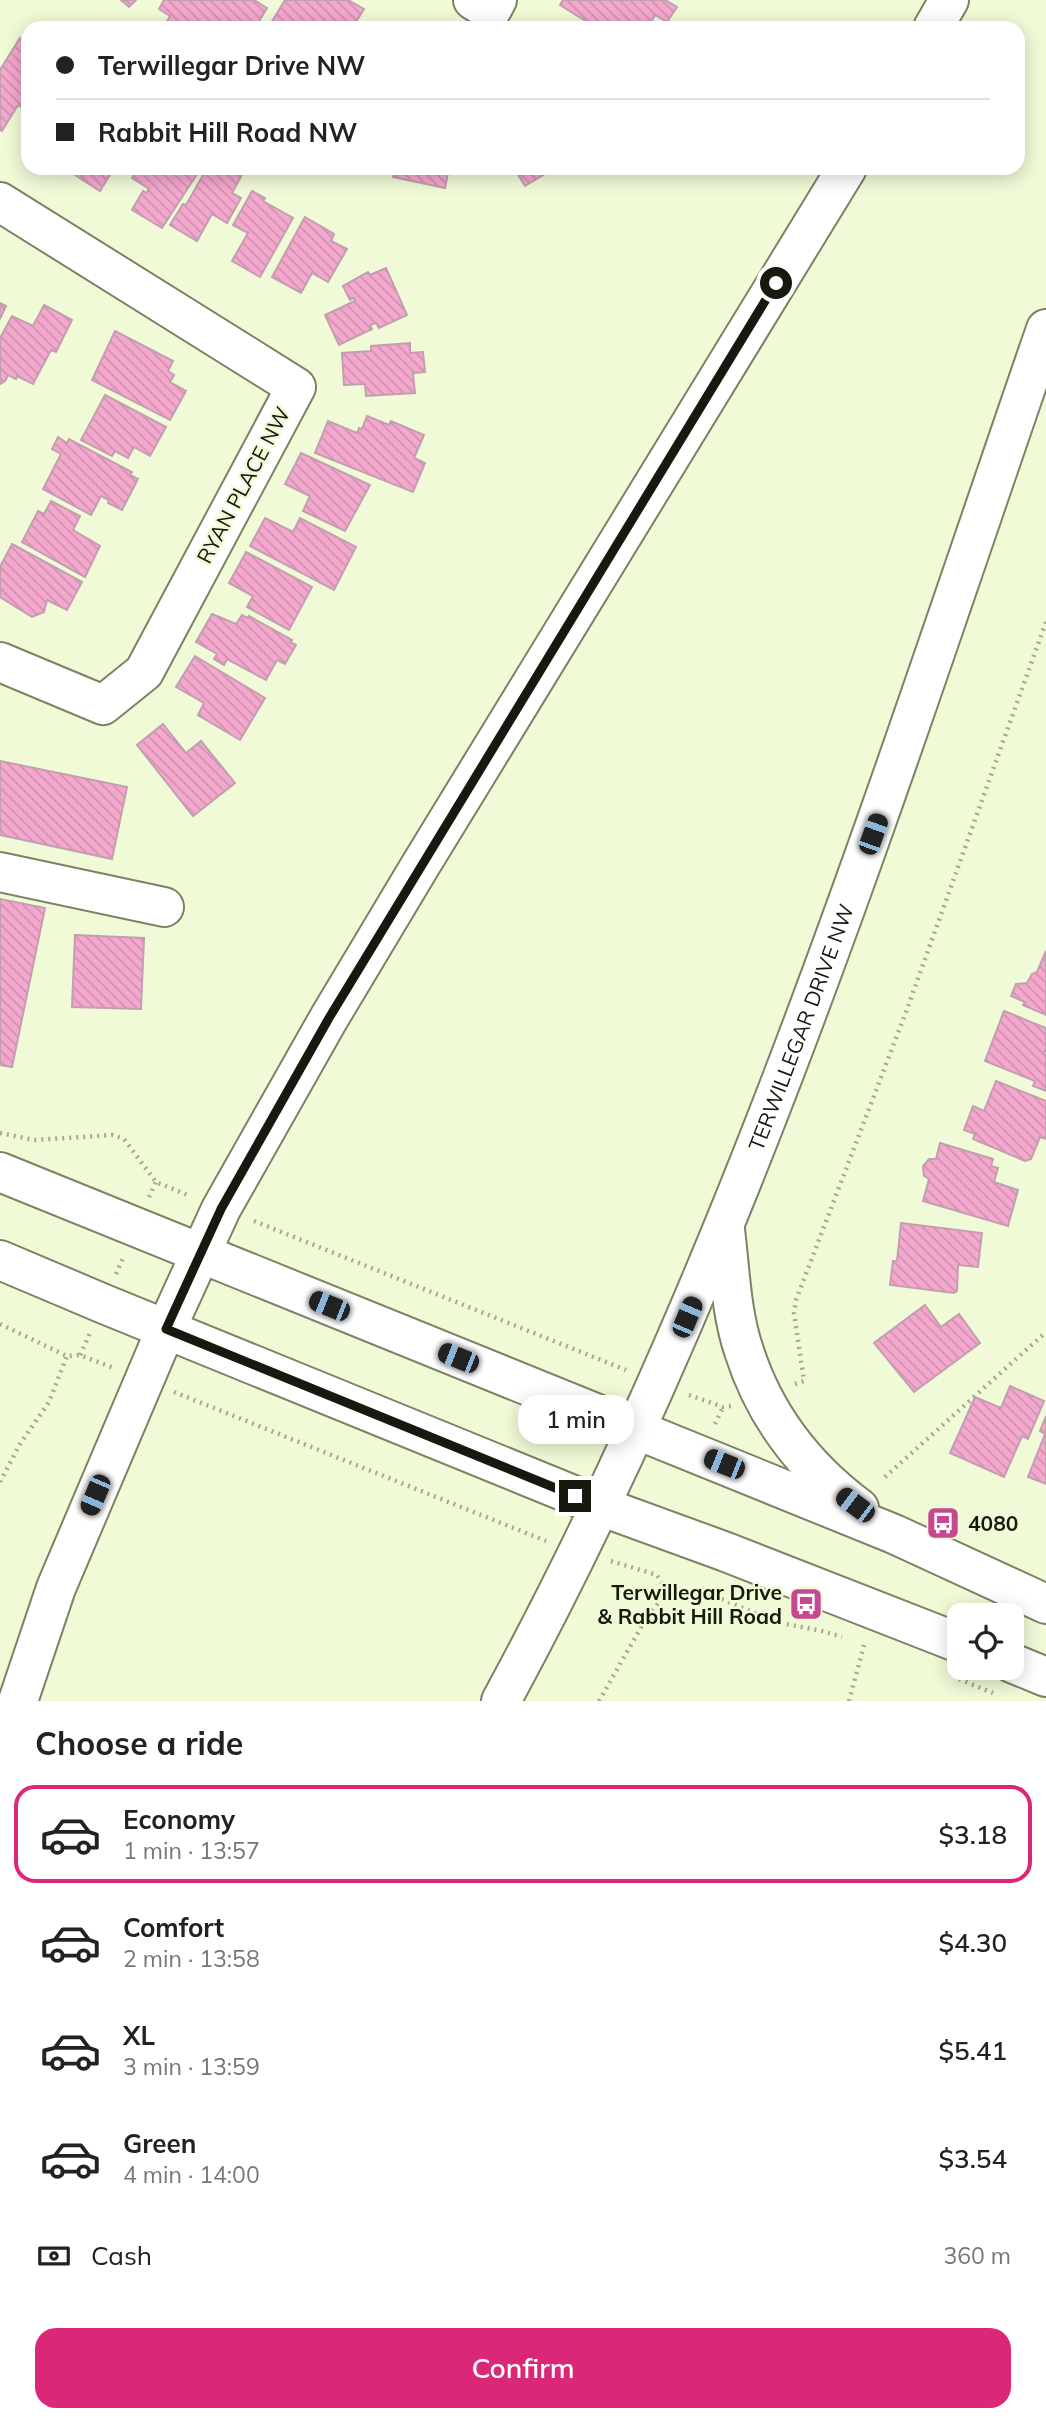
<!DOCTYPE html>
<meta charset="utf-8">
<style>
:root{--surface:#fff;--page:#f2f2f2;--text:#222;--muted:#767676;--line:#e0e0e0;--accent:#db2777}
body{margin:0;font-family:Mulish,sans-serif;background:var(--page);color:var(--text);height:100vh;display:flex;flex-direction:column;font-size:26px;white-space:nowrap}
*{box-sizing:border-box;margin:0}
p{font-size:23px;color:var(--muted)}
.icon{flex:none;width:38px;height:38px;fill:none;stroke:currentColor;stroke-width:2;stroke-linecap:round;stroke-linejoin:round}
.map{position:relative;height:1701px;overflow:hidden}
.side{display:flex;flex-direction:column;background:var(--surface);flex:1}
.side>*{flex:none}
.hud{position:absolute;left:21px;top:21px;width:1004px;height:154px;border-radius:21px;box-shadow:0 4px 18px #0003;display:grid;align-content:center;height:154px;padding:0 35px;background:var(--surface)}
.controls{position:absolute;left:947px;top:1603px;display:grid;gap:14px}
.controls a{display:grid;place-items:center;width:77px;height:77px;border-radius:14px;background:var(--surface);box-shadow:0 4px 18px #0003;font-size:35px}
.end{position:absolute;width:32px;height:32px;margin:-16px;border:9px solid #16190d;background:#fff;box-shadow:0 0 0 4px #fff}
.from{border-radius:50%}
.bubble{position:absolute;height:49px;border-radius:21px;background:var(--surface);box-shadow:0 4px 18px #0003;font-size:23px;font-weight:600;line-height:49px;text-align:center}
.car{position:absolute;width:21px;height:42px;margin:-21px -10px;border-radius:9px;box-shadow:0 0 5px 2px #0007;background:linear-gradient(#222 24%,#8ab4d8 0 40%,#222 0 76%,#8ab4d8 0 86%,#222 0)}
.hud b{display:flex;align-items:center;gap:24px;height:66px;font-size:26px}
.hud b+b{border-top:2px solid var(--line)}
.hud i{width:18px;height:18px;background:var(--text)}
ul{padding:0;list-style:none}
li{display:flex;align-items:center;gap:21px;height:98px;margin:0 14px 10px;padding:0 21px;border:4px solid transparent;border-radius:21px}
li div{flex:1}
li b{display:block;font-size:26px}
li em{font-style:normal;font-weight:600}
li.on{border-color:var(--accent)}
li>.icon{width:63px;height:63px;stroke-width:1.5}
h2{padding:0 35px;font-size:32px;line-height:84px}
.pay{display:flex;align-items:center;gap:18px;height:77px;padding:0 35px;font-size:26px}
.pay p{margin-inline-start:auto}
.action{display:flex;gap:14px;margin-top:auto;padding:14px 35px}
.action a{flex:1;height:80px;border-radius:21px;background:var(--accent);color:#fff;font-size:28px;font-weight:600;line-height:80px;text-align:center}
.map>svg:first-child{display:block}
</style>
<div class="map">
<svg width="1046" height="1701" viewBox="0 0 1046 1701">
<defs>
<pattern id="building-back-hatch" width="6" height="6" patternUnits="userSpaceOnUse" patternTransform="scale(1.75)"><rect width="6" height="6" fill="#f5a8ce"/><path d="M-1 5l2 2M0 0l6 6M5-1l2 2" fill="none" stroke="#d190b0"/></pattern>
</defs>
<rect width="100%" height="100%" fill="#f0fad7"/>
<!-- building -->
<g fill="url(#building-back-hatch)" stroke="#c29fb0" stroke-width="2">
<path d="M121 0H136L129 7Z"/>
<path d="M164 0H254L267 8 255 28H163L170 16 159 9Z"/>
<path d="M285 0H348L364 9 352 28H268Z"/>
<path d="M563 0H665L677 7 667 22 655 15 650 24 657 28H583L587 22 560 5Z"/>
<path d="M20 38 28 43V112L18 105 2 131 0 130V70Z"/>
<path d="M75 168H114L100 191 72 173Z"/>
<path d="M138 168H201L162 228 132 210 143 191 146 193 149 189 132 178Z"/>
<path d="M207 168H234L243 173 232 193 241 198 227 223 212 214 197 241 170 225 183 204 186 205Z"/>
<path d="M395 168H449L445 188 393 177Z"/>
<path d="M514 168H555L525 186Z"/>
<path d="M252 191 265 198 263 201 293 218 260 277 232 261 248 233 233 225Z"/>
<path d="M305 217 334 234 331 241 347 249 328 282 312 273 301 293 272 277Z"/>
<path d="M386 268 407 315 379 328 376 323 370 325 372 329 339 345 325 315 355 301 354 298 350 300 343 286 368 272 370 275Z"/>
<path d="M0 303 6 306 0 319Z"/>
<path d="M44 305 72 320 56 352 51 350 33 384 17 376 16 379 8 375 5 381 0 384V338L12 316 33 326Z"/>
<path d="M115 331 173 361 168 371 174 375 170 382 186 391 170 420 92 380Z"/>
<path d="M410 343V353L423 352 425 372 413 373 415 393 366 396 365 384 344 385 342 353 371 351V346Z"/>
<path d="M105 395 166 427 150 456 134 447 128 458 115 451 112 456 81 440Z"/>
<path d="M367 416 389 425 391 421 424 435 414 458 425 463 413 492 315 453 328 421 357 433 359 428 362 429Z"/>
<path d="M58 437 67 443 69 439 132 472 130 475 138 479 122 510 108 503 109 500 101 496 91 515 43 489 61 454 52 449Z"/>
<path d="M301 453 370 485 345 531 303 511 310 496 285 484Z"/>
<path d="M51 501 80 516 73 530 100 546 85 577 22 542 38 511 44 514Z"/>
<path d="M265 518 293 532 300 518 356 547 334 590 250 546Z"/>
<path d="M12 544 82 582 67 610 47 600 44 612 32 617 0 597V567Z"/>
<path d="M246 552 312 587 289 630 247 607 253 596 229 583Z"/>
<path d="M212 614 236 624 242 615 248 618 249 616 292 640 290 642 296 645 285 664 277 660 266 680 227 659 224 665 214 659 217 654 196 642Z"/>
<path d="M195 656 265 698 240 740 198 715 204 703 176 687Z"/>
<path d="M163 724 186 753 201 741 235 783 193 816 137 745Z"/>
<path d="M0 761 127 787 112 859 0 835Z"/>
<path d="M0 899 45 908 12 1067 0 1065Z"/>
<path d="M75 935 144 938 141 1009 72 1007Z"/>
<path d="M1046 951V1015L1023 1005 1025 1002 1011 996 1016 984 1027 983 1032 974 1037 972Z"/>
<path d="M1004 1011 1046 1028V1048L1044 1054 1046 1055V1091L1033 1086 1035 1081 985 1061Z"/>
<path d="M996 1081 1046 1101V1139L1040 1137 1031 1159 1025 1161 973 1139 975 1134 964 1130 973 1106 984 1111Z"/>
<path d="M940 1143 993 1159 991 1166 998 1168 994 1182 1018 1190 1008 1226 923 1201 929 1179 924 1176 923 1166 929 1159H936Z"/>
<path d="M901 1223 982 1233 978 1267 958 1265 957 1291 954 1293 890 1285 893 1261H897Z"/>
<path d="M925 1305 941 1327 959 1314 980 1343 914 1392 874 1343Z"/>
<path d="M1010 1386 1044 1401 1028 1439 1022 1436 1004 1477 950 1453 975 1397 1001 1408Z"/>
<path d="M1046 1416V1484L1028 1477 1045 1434 1040 1431Z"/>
</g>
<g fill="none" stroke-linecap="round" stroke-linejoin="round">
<defs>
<g id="minor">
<path d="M473 0 491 11 497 0"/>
<path d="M0 202 296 387 144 672 103 705 0 662"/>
<path d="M0 872 164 907"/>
</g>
<g id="major">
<path d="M933 28 949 0"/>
<path d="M0 1172 894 1534 1046 1604"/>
<path d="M725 1230C730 1270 731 1313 744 1351 765 1417 804 1467 859 1508"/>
<path d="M0 1260 104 1304 600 1506 726 1552 959 1643"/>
<path d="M1012 1663 1046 1677"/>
<path d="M18 1701 56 1588 166 1329 221 1209 329 1018 420 866 847 168"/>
<path id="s1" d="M501 1701C737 1267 885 795 1046 329"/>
</g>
</defs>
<!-- minor casing -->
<use href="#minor" stroke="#7a8364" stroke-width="42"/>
<!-- major casing -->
<use href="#major" stroke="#7a8364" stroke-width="42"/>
<!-- path -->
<g stroke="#a2aa8f" stroke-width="4.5" stroke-dasharray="2 5" stroke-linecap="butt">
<path d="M0 1133 34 1140 113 1135 124 1139 156 1182 190 1196"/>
<path d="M149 1197 156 1182"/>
<path d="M254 1221 626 1370"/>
<path d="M116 1274 124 1256"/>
<path d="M0 1324 67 1356 80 1355 114 1368"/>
<path d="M80 1355 90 1333"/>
<path d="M795 1384 804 1381 794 1313 796 1300 906 1012 1046 622"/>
<path d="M174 1392 546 1541"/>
<path d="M689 1395 723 1407 731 1406"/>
<path d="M715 1424 723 1407"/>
<path d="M885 1477 1046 1332"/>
<path d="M0 1482 20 1444 49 1402 67 1356"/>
<path d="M611 1561 657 1575 670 1597"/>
<path d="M959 1679 993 1693"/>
<path d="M599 1701 648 1615 661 1600 670 1597 693 1591 719 1598 776 1622 822 1631 842 1637"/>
<path d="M849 1701 864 1645"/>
</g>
<!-- minor -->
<use href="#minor" stroke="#fff" stroke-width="38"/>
<!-- major -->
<use href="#major" stroke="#fff" stroke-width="38"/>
</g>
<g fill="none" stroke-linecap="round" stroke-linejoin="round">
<!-- route -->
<path stroke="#16190d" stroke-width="9" d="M575 1496 166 1329 221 1209 329 1018 776 283"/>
</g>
<!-- icons -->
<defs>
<symbol id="bus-square" viewBox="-11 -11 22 22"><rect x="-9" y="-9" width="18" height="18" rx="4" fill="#c84791" stroke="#f0fad7"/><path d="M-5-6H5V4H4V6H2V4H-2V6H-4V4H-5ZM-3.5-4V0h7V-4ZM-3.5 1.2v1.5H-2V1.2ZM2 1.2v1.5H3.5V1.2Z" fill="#fff"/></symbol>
</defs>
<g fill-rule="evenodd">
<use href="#bus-square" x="924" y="1504" width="38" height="38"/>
<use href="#bus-square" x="787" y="1585" width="38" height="38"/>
</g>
<g text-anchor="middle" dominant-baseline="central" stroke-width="5" stroke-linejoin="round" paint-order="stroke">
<!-- street labels -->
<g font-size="21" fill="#16190d" stroke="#f0fad7">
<text transform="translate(243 485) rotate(-62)">RYAN PLACE NW</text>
<text stroke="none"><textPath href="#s1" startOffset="738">TERWILLEGAR DRIVE NW</textPath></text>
</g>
<!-- poi labels -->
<g font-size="21" font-weight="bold" fill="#16190d" stroke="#f0fad7" text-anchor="start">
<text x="968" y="1523">4080</text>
<text x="782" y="1592" text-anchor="end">Terwillegar Drive<tspan x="782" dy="24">&amp; Rabbit Hill Road</tspan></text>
</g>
</g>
</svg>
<div class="controls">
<a><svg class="icon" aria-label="locate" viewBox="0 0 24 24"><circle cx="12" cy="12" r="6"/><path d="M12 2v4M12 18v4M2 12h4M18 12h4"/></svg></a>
</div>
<i class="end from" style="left:776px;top:283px"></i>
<i class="end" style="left:575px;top:1496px"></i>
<div class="bubble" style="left:518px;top:1395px;width:116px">1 min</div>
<i class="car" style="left:873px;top:834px;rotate:20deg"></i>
<i class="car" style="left:329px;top:1306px;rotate:292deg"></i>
<i class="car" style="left:687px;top:1317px;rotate:23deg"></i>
<i class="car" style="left:458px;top:1358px;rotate:292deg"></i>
<i class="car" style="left:724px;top:1464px;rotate:292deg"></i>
<i class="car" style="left:95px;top:1495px;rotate:203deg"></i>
<i class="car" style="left:855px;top:1505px;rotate:307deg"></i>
<div class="hud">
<b><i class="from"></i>Terwillegar Drive NW</b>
<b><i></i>Rabbit Hill Road NW</b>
</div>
</div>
<section class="side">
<h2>Choose a ride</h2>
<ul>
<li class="on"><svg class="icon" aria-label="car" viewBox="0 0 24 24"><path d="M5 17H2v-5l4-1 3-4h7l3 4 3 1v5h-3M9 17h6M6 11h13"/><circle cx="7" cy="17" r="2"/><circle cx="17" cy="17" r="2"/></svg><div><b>Economy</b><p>1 min · 13:57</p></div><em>$3.18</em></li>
<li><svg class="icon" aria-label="car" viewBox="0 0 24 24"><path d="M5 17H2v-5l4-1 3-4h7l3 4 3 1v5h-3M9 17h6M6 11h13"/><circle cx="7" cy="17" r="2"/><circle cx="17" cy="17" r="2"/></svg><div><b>Comfort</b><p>2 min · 13:58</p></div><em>$4.30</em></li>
<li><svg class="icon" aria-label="car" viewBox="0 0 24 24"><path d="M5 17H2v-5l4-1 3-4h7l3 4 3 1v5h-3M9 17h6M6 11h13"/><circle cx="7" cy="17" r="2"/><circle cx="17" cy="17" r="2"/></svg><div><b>XL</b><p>3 min · 13:59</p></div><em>$5.41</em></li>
<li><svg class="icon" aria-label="car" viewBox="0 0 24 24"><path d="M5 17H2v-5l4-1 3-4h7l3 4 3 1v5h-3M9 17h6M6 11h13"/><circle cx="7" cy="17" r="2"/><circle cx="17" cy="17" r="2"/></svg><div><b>Green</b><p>4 min · 14:00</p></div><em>$3.54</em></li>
</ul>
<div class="pay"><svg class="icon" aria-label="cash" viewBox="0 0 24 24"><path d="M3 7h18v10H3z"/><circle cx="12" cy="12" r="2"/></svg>Cash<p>360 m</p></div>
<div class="action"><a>Confirm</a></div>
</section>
